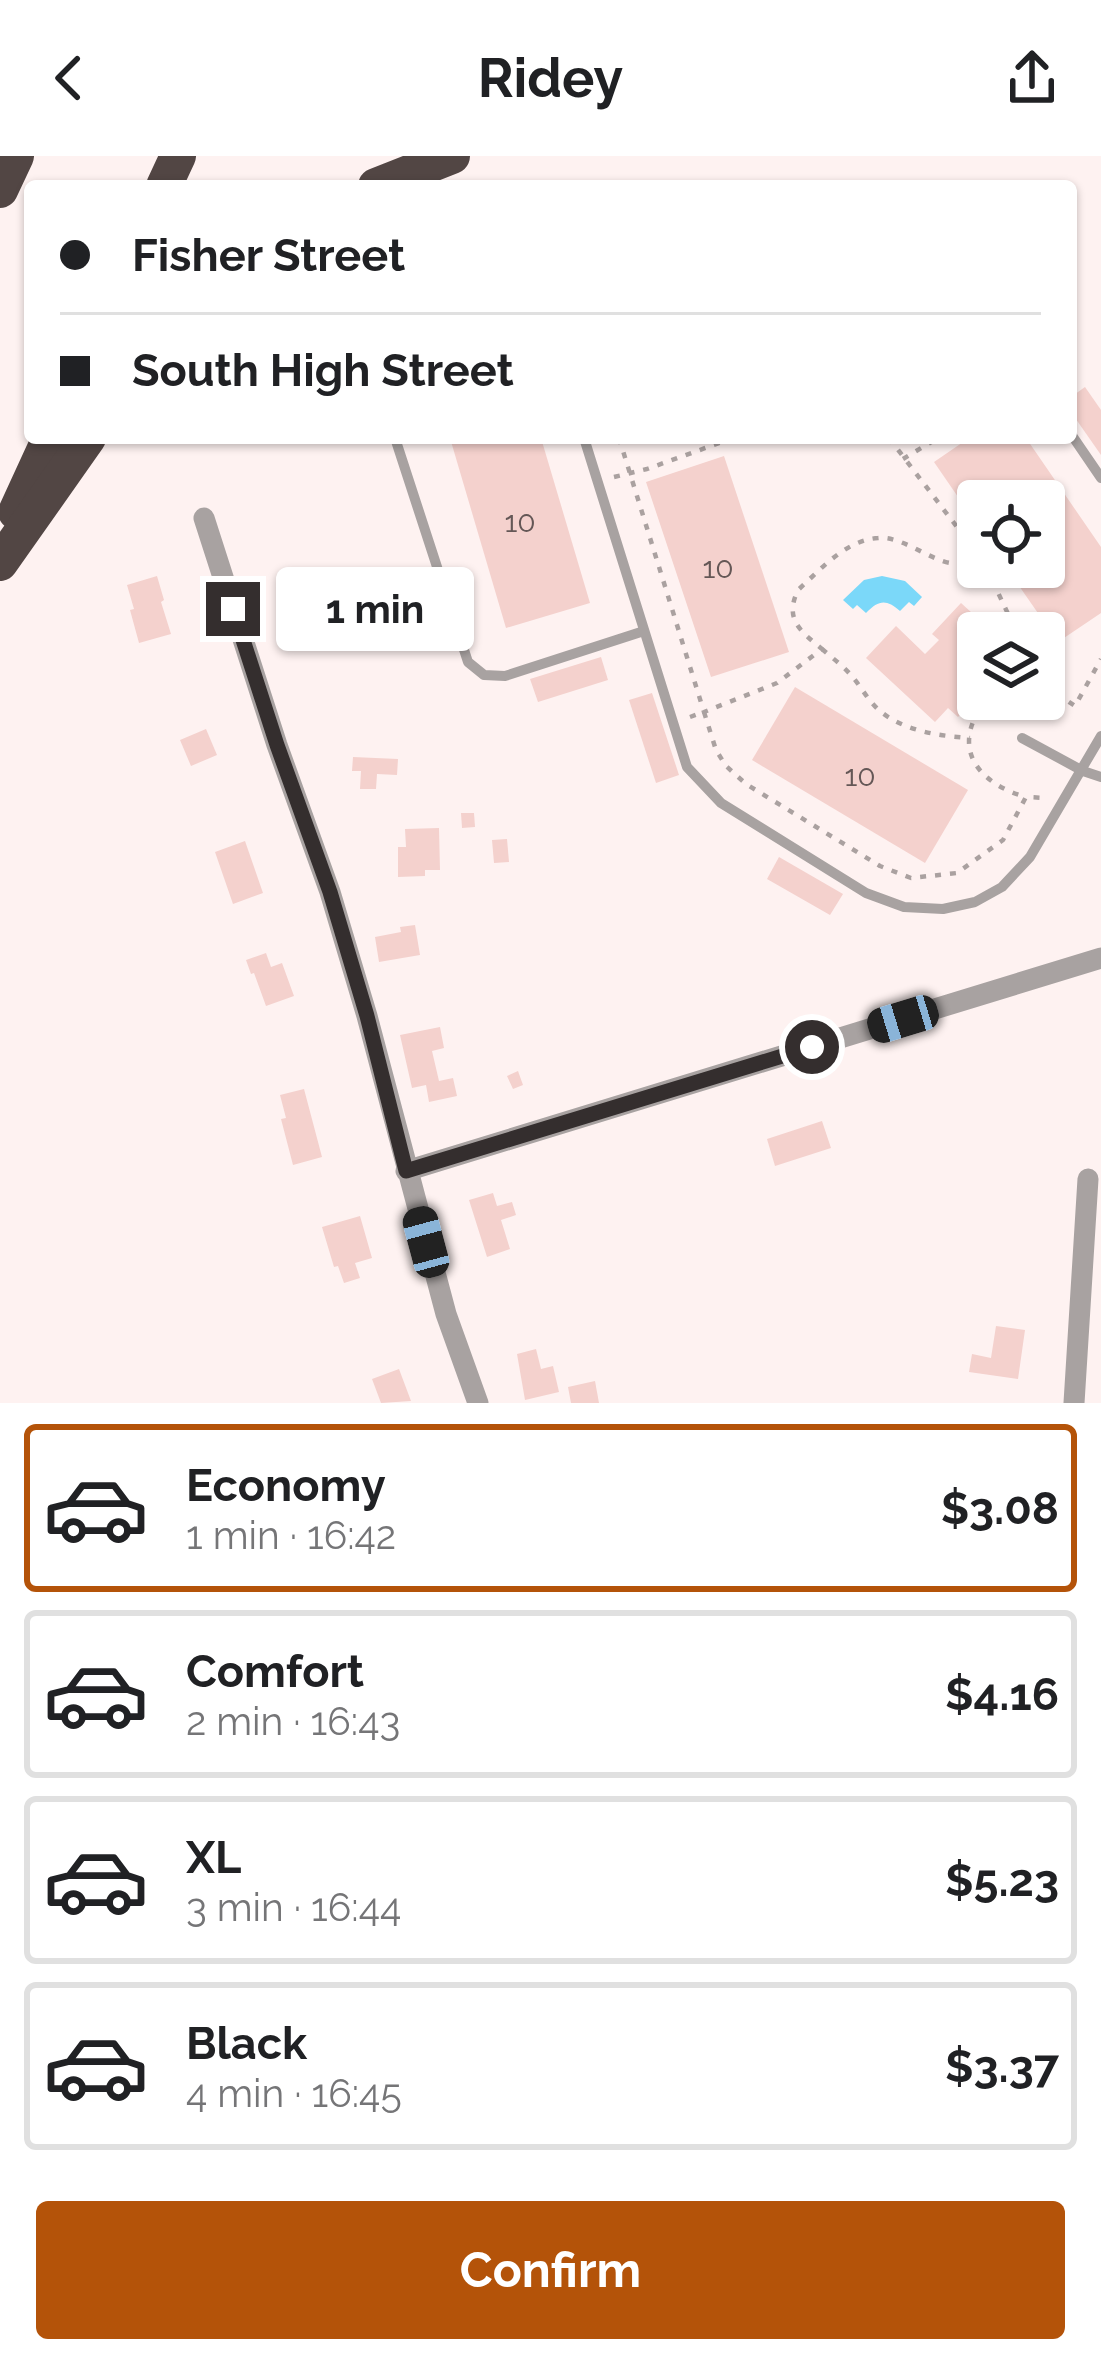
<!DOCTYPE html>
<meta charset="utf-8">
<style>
:root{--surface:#fff;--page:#f6f6f6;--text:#202124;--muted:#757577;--line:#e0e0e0;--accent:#b45309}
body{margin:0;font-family:Raleway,sans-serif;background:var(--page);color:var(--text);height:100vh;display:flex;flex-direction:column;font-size:45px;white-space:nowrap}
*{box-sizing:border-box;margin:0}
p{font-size:39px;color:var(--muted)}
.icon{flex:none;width:66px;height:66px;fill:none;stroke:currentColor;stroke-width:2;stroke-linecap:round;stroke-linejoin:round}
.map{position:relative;height:1247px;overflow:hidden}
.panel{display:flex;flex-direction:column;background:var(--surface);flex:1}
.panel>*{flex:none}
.banner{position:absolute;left:24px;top:24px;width:1053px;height:264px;border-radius:12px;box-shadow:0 3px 9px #0004;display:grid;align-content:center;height:264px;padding:0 36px;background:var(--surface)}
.buttons{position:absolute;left:957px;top:324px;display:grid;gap:24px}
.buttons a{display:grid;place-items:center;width:108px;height:108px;border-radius:12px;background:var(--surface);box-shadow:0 3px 9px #0004;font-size:60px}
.end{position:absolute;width:54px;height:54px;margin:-27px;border:15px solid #342e2e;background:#fff;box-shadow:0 0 0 6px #fff}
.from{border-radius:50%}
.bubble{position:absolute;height:84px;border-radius:12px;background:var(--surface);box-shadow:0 3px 9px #0004;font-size:39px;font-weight:700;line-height:84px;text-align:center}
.car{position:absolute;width:36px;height:72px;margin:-36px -18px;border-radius:15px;box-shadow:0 0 9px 3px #0007;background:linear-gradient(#222 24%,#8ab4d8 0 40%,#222 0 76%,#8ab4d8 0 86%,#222 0)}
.banner b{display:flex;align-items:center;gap:42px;height:114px;font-size:45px}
.banner b+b{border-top:3px solid var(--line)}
.banner i{width:30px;height:30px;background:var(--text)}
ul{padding:21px 0 0;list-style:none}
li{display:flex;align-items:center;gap:36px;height:168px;margin:0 24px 18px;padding:0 12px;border:6px solid var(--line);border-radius:12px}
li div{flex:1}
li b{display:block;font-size:45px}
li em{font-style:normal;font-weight:700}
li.selected{border-color:var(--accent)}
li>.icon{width:108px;height:108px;stroke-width:1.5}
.action{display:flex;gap:24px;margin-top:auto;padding:24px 36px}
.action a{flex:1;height:138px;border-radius:12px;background:var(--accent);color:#fff;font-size:48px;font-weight:700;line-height:138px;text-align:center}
header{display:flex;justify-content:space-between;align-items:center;height:156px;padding:0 36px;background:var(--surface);font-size:54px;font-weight:700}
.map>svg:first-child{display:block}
</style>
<header><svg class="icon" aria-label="back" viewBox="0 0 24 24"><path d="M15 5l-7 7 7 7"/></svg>Ridey<svg class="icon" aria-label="share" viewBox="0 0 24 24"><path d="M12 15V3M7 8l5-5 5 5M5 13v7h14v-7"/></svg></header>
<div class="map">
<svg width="1101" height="1247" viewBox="0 0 1101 1247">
<rect width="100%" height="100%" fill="#fef2f1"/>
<!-- water -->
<path fill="#7bd8f9" d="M882 420 905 425 922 441 914 450 909 446 900 455C886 443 879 444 866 457L857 449 853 453 843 444 864 424Z"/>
<!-- building -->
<g fill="#f4d1cd">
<path d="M1085 231 1101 254V299L1071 256V241Z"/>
<path d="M450 282H541L590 447 506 472Z"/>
<path d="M969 282H1026L1101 391V457L1058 486 1006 411H1044V345H978V370L934 306Z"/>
<path d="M724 300 789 496 711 521 646 326Z"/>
<path d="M157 420 164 444 161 446 171 478 139 487 130 454 134 453 127 429Z"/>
<path d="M961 447 994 477H978V540L958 561 948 552 935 566 866 502 896 470 925 498 939 484 932 478Z"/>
<path d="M601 501 608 524 538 546 530 523Z"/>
<path d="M795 531 968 634 925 707 752 604Z"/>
<path d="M652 537 679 619 656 627 629 544Z"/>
<path d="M206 573 217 599 191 610 180 584Z"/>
<path d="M353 601 398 603 397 619 377 618 376 633H360L361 615H352Z"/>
<path d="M461 657H474L475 671 462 672Z"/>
<path d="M439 672 440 714H425V720L398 721V691H406L405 673Z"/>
<path d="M507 683 509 706 494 707 492 684Z"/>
<path d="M245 685 263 737 233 748 215 696Z"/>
<path d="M779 701 843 738 830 759 767 723Z"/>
<path d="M415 769 420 799 379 806 375 781 401 776 400 771Z"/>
<path d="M266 797 271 811 282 807 294 840 266 850 254 817 251 818 246 804Z"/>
<path d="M440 871 444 892 432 895 439 925 453 922 457 940 429 946 426 929 412 932 400 879Z"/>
<path d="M518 915 523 929 513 933 507 920Z"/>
<path d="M304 933 322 1001 293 1009 281 963 286 962 280 939Z"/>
<path d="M822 965 831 992 775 1010 767 983Z"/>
<path d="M493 1037 497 1050 512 1046 516 1059 501 1064 510 1093 487 1101 469 1044Z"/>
<path d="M360 1060 372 1102 355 1107 360 1122 344 1127 338 1110 334 1111 322 1071Z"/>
<path d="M996 1170 1025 1174 1018 1223 969 1216 972 1198 991 1202Z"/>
<path d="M536 1193 541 1213 553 1210 559 1236 525 1244 517 1198Z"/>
<path d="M399 1213 411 1245 381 1247 372 1223Z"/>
<path d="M595 1225 599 1247H571L568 1231Z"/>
</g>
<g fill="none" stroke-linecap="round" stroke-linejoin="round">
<!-- path -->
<g stroke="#aaa1a0" stroke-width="4.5" stroke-dasharray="6 9" stroke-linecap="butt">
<path d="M619 282 704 556 777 527 822 493C800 475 784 463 798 434 821 413 846 384 878 382 905 379 941 414 960 406 962 405 972 396 974 394L978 399"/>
<path d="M889 282 973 392"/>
<path d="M903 303 938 282"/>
<path d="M614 321 647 313 722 286 727 282"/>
<path d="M986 411 1009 460 1014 477"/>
<path d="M822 493C831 501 842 509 850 518 861 530 868 545 880 555 904 575 939 580 970 582"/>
<path d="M1044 529 1075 550 1101 503"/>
<path d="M990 543C984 550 976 558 973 566 957 606 992 632 1026 641"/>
<path d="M690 561 704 556 716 594 726 610 746 628 880 710 911 722 957 717 1003 684 1026 641 1047 642"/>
</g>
<!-- lane -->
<g stroke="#a8a2a1" stroke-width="10">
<path d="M1071 278 1101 322"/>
<path d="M395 282 468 506 484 519 505 520 644 475"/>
<path d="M584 282 687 611 721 647 866 737 904 751 943 753 975 746 1002 731 1030 701 1101 580"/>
<path d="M1022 582 1083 615 1101 621"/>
</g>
<!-- street -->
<g stroke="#a8a2a1" stroke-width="21">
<path d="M204 362 277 589 330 736 367 860 446 1158 478 1247"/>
<path d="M406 1015 1101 802"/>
<path d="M1074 1247 1088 1023"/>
</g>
<!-- highway -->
<g stroke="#524644" stroke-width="36">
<path d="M164 30 178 0"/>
<path d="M376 30 452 0"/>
<path d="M0 34 16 0"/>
<path d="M16 356 50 282"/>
<path d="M0 407 88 282"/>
</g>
</g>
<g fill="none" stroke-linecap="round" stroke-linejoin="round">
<!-- route -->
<path stroke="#342e2e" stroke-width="15" d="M233 453 277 589 330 736 367 860 406 1015 812 891"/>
</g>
<g text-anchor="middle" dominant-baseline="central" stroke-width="12" stroke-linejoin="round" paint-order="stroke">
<!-- number labels -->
<g font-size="30" fill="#645756">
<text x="520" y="365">10</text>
<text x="718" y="411">10</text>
<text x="860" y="619">10</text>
</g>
</g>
</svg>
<div class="buttons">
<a><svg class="icon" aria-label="locate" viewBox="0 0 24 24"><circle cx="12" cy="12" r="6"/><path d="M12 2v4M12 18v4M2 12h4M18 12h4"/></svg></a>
<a><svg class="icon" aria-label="layers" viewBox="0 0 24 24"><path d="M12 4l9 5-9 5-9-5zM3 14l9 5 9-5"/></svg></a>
</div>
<i class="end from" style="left:812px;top:891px"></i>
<i class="end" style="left:233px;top:453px"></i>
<div class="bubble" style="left:276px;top:411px;width:198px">1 min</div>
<i class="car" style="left:903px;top:863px;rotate:253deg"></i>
<i class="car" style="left:426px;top:1086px;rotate:345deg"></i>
<div class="banner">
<b><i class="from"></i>Fisher Street</b>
<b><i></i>South High Street</b>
</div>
</div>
<section class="panel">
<ul>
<li class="selected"><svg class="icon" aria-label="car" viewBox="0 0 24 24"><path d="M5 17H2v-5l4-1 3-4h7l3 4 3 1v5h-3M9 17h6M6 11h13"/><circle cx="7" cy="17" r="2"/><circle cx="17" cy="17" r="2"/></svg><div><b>Economy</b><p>1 min · 16:42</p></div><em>$3.08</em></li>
<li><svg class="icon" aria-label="car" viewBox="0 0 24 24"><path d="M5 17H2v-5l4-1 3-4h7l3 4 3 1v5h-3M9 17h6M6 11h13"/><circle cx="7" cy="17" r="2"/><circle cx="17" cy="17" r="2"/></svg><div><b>Comfort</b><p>2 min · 16:43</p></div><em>$4.16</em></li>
<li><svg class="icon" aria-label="car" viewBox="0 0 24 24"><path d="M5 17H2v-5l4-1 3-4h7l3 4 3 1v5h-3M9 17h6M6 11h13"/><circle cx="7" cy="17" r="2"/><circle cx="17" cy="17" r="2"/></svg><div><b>XL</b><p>3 min · 16:44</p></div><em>$5.23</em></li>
<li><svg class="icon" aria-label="car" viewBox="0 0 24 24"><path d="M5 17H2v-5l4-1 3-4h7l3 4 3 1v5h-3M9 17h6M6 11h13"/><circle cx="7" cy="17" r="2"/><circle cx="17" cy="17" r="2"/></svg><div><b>Black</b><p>4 min · 16:45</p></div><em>$3.37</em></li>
</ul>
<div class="action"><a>Confirm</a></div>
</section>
